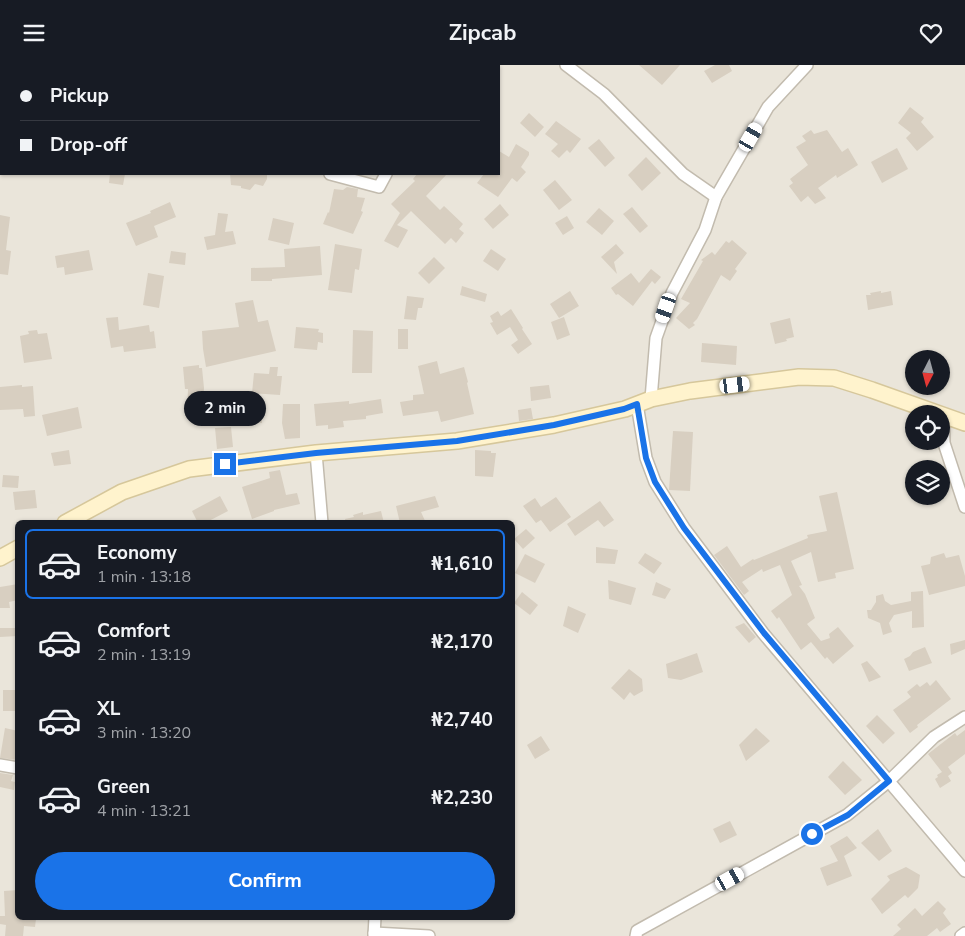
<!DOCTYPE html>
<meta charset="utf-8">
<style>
:root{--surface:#171b24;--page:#242831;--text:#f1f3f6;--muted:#9ea1a6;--line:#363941;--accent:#1a73e8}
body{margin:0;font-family:"Nunito Sans",sans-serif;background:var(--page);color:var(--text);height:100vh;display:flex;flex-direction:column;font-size:19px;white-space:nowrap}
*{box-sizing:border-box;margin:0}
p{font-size:16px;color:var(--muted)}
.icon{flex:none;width:28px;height:28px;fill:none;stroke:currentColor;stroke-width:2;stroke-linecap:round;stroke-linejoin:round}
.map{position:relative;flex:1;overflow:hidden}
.sheet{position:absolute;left:15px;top:455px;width:500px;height:400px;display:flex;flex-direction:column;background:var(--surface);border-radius:8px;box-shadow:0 1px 4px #0004}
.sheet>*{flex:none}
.top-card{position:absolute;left:0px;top:0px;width:500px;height:110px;box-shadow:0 1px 4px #0004;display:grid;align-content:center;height:110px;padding:0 20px;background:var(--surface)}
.needle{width:32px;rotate:186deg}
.controls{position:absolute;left:905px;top:285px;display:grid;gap:10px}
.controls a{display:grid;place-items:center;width:45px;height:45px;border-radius:50%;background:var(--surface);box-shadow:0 1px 4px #0004;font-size:25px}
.end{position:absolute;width:22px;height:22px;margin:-11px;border:6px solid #1a73e8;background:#fff;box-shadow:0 0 0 2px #fff}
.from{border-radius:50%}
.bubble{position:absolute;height:35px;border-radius:18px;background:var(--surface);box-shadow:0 1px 4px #0004;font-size:16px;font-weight:700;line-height:35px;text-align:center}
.car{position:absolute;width:15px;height:30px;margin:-15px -8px;border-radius:6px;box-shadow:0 0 4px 1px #0007;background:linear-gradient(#fff 24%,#345 0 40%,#fff 0 76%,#345 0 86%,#fff 0)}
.top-card b{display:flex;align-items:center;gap:18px;height:48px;font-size:19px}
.top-card b+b{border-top:1px solid var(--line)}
.top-card i{width:12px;height:12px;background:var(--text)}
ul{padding:9px 0 0;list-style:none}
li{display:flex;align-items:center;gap:15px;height:70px;margin:0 10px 8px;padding:0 10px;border:2px solid transparent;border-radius:8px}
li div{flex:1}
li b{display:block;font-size:19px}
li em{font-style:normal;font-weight:700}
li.current{border-color:var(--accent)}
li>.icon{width:45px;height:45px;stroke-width:1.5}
.action{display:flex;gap:10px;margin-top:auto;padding:10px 20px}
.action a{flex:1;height:58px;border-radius:30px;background:var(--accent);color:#fff;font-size:20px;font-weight:700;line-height:58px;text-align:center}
header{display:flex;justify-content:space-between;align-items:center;height:65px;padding:0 20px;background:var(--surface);font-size:22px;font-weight:700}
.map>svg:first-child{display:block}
</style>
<header><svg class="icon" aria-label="menu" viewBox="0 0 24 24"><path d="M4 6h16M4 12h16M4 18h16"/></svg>Zipcab<svg class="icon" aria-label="heart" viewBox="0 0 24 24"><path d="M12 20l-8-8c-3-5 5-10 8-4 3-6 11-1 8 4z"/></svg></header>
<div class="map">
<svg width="965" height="871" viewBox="0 0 965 871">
<rect width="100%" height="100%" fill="#f6f3ec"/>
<!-- residential -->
<path fill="#eae5da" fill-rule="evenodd" d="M0 0H965V871H0ZM1 1H499V109H1ZM914 294H941V321H914ZM914 349H941V376H914ZM914 404H941V431H914ZM18 458H512V852H18Z"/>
<!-- building -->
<g fill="#d8cfc1">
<path d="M639 0H680L662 20Z"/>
<path d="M715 0H729L732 6 712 18 704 6Z"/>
<path d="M910 42 924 53 921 57 934 72 917 86 906 73 911 68 898 58Z"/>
<path d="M529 48 544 62 535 72 520 58Z"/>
<path d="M556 56 581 74 570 88 567 85 559 93 551 86 558 79 545 69Z"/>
<path d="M811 65 814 69 827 65 842 87 848 83 858 100 837 113 836 110 818 123 826 133 815 139 808 131 801 137 789 121 793 118 790 114 808 100 796 82 806 76 802 71Z"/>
<path d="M599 74 615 93 605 102 588 83Z"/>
<path d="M516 79 529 87V90L521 102 526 107 517 117 512 113 498 132 477 118 484 109H499V86L509 92Z"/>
<path d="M897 83 908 104 882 118 871 97Z"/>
<path d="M646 92 661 108 642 126 628 110Z"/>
<path d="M110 109H125L123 120 109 118Z"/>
<path d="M230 109H267V114L263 121 255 119 250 125 241 123V121L231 120Z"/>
<path d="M417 109H447L426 131 440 145 444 141 463 159 459 164 464 168 456 178 451 173 445 179 411 146 397 160 408 165 398 183 384 176 400 148 391 139 415 116 413 114Z"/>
<path d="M555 115 572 135 559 145 543 125Z"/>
<path d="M347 122 358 124 357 132 365 133 361 146 363 147 353 169 323 159 328 147 329 148 334 124 343 125Z"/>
<path d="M170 137 176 152 154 161 158 172 136 181 126 158 151 148 150 146Z"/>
<path d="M500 139 509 150 493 164 484 154Z"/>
<path d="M632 142 648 161 640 168 623 149Z"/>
<path d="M599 143 614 156 602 170 586 157Z"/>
<path d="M218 148 228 149 225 167 233 166 236 179 207 185 204 172 215 170Z"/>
<path d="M0 150 10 152 6 185 11 186 8 210 0 209Z"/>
<path d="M567 151 574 163 563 170 555 158Z"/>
<path d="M273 153 294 158 289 180 268 175Z"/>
<path d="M732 175 747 188 735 204 737 206 730 216 721 210 697 254 693 258 695 260 689 264 676 253 690 238 681 234 703 196 701 195 712 187 715 190 726 176 729 178Z"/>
<path d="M335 179 362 184 359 205 355 204 352 228 328 225Z"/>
<path d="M616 179 624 188 614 197 617 209 601 192Z"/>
<path d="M320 181 322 210 272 214V216H251V203L285 202 284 184Z"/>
<path d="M491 184 506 194 498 206 483 196Z"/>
<path d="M89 185 93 205 65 210 64 202 57 203 55 191Z"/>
<path d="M171 186 186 188 185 200 169 198Z"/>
<path d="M434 192 445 203 429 219 418 208Z"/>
<path d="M651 204 661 212 655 219 652 216 633 241 618 229 616 230 611 223 631 208 639 218Z"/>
<path d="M148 208 164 211 159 243 143 240Z"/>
<path d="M462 221 487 229 485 237 460 230Z"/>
<path d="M570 226 579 241 559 253 550 239Z"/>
<path d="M881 226V228L891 226 893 240 868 245 866 230H871L870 228Z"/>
<path d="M407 231 424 233 422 243H418L416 255 404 254Z"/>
<path d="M253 235 258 257 268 255 276 286 206 302 203 284 202 266 239 262 235 238Z"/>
<path d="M511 244 523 263 522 264 532 279 518 289 511 280 518 275 510 262 497 270 490 258 493 257 490 251 498 246 501 251Z"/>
<path d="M118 252 119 265 149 260 150 267 154 266 156 283 124 287 123 281 111 283 106 253Z"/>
<path d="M564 252 570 270 557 275 551 257Z"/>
<path d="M790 253 794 272 786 274 787 276 775 279 770 258Z"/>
<path d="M296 262 319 264 318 267 323 268V278L318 277 317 285 294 283Z"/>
<rect x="398" y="264" width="10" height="20"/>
<path d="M37 265 38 269 47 268 52 294 24 298 20 271 29 269 28 266Z"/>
<path d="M353 265 373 266 372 308H352Z"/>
<path d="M702 278 737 281 736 300 701 297Z"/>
<path d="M437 296 440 309 464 302 468 317 467 318 474 349 441 357 438 346 403 351 400 337 413 335V330L424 329 418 301Z"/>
<path d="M199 300V303H202L204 323 202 356H191L192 349H187L188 324H185L183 302Z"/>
<path d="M270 302H278L277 311H282L280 330 252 328 254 308 269 309Z"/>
<path d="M22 320V322L33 321 35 351 24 352 23 344 0 345V322Z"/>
<path d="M549 320 551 333 531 336 530 322Z"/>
<path d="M381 334 383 348 366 351V354L343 356 344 362 328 364V360L316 361 314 339 349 336V339Z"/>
<path d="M234 336H257L256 346H262V358L229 357V342H234Z"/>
<path d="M283 339H300V373L285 374 282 358Z"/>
<path d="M78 342 82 363 47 371 42 350Z"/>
<path d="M531 343 533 354 519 356 518 345Z"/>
<path d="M231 362 233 382 217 384 215 363Z"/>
<path d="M673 366 693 367 690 426 669 425Z"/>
<path d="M69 385 71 399 54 401 51 388Z"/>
<path d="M475 385 491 386V388H496L493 412 475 411Z"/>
<path d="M280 405 286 430 297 428 300 439 274 445V446L252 454 242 422 270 413 269 407Z"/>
<path d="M3 410 19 411 18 423 2 422Z"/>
<path d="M35 425 37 443 15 445 13 427Z"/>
<path d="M837 427 854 504 835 508 836 513 818 517 811 487 791 496 802 520 799 521 805 529 815 553 807 559 821 576 830 573 829 569 838 562 854 581 833 599 827 592 825 594 811 577 801 585 779 552 777 554 771 546 792 530 780 500 763 507 762 504 742 517 749 526 744 530 714 490 727 481 741 502 753 494 754 495 808 473 807 470 827 466 819 431Z"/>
<path d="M220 431 228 446 205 458H198L192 446Z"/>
<path d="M435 431 439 442 421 447 426 458H400L396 441Z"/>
<path d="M556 432 571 452 550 467 541 455 536 458 523 441 535 433 541 442Z"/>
<path d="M600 436 614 455 604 462 598 455 575 471 567 459Z"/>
<path d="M381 446 384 458H346L345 454 354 452 353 450 363 447V450Z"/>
<path d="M526 464 535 473 523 484 514 474Z"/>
<path d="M596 482 618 485 615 499 596 498Z"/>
<path d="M645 488 662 498 654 509 638 498Z"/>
<path d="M944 488 946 493 959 490 965 511V521L929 530 921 501 930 499 931 492Z"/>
<path d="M525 489 545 499 535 518 515 508Z"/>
<path d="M608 515 636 523 631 540 609 534Z"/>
<path d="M656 517 671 524 665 534 652 530Z"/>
<path d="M18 519V535L9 537 10 543H0V522Z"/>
<path d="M923 526 924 562 912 563V546L894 550 889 558 892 567 883 570 880 558 868 553 867 545H871L876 537V531L883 529 885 536 891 540 911 536V527Z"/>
<path d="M522 527 538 540 530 550 514 538Z"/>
<path d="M568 541 586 549 578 568 563 561Z"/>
<path d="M744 558 756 572 749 578 735 562Z"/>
<path d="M0 563H18V571L0 572Z"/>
<path d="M965 575V584L951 590 950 579Z"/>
<path d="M925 582 932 598 909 606 904 594 910 591 913 587Z"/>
<path d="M697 588 703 607 681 615 668 613 666 599Z"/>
<path d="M867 596 881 612 869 617 861 599Z"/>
<path d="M629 604 642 614 643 626 634 631 630 627 624 635 611 623Z"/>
<path d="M936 615 951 634 917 660 918 662 910 668 893 645 911 632 907 627 917 619 920 622 927 617 930 621Z"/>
<rect x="3" y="625" width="15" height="21"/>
<path d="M877 650 895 668 883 679 866 661Z"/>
<path d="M5 663 18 666V695L0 693Z"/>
<path d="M756 663 770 676 746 696 739 680Z"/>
<path d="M965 665V689L948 702 952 708 948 711 951 716 940 723 935 714 938 712 937 710 942 707 928 689 955 668 957 671Z"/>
<path d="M541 671 550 685 535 694 527 680Z"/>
<path d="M843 696 862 715 845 730 828 712Z"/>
<path d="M0 708 13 710 11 716 15 717 14 725 0 722Z"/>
<path d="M730 756 737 770 720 778 713 764Z"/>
<path d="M878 764 892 786 879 796 861 778Z"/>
<path d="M847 771 857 783 844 791 852 811 827 821 820 803 838 796 830 781Z"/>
<path d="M906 802 920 810 918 823 908 833 905 830 882 849 871 834 890 815 887 811Z"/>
<path d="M18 825V852L36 854 35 862 24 861 23 871H5L6 860 0 859V851H5L4 826Z"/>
<path d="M938 836 946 844 943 848 951 859 940 867 937 863 927 871H893L901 864 897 860 915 843 922 851Z"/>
</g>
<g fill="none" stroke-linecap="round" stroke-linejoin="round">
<defs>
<g id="street">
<path d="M566 0 604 29 683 109 716 132"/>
<path d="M202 1 203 0"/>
<path d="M313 1 314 0"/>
<path d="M434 1V0"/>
<path d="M330 109 379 122 386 109"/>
<path d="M651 334 656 273 672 228 705 165 716 132 768 42 807 0"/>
<path d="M637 339 646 393 655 417 684 463 763 568 965 806"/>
<path d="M943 349 944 378 965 442"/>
<path d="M316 388 322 458"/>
<path d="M0 700 18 703"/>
<path d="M374 868 429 871"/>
<path d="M374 871 375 852"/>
<path d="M636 871 637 866 847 750 889 716 934 672 965 652"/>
<path d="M961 871 965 868"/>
</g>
<g id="secondary">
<path d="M65 458 122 427 189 404 316 388 457 376 554 360 625 344 651 334 690 326 799 312 834 313 872 325 965 358"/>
<path d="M0 493 18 483"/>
</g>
</defs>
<!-- street casing -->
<use href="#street" stroke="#c2bbae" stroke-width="14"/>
<!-- secondary casing -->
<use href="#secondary" stroke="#d6c79b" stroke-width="18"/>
<!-- street -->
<use href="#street" stroke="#fff" stroke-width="11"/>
<!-- secondary -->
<use href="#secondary" stroke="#fff3cd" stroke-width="15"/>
</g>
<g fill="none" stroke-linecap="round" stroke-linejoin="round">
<!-- route -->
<path stroke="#1a73e8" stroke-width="6" d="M225 399 316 388 457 376 554 360 624 344 637 339 646 393 655 417 684 463 764 568 889 716 848 750 812 769"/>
</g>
</svg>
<div class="controls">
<a><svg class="needle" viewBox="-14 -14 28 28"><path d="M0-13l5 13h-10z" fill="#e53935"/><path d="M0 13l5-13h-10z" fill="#9ea1a6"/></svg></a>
<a><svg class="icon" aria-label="locate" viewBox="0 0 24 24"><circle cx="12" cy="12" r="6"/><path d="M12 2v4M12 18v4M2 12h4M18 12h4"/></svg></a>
<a><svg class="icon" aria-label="layers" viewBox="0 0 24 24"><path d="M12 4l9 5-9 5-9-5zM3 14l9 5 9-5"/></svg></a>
</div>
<i class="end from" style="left:812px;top:769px"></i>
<i class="end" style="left:225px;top:399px"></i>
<div class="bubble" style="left:184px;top:326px;width:82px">2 min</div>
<i class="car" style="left:751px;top:72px;rotate:30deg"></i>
<i class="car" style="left:666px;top:243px;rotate:199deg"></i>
<i class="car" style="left:735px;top:320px;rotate:83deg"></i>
<i class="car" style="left:730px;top:814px;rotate:61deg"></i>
<div class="top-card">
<b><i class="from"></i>Pickup</b>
<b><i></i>Drop-off</b>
</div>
<section class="sheet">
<ul>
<li class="current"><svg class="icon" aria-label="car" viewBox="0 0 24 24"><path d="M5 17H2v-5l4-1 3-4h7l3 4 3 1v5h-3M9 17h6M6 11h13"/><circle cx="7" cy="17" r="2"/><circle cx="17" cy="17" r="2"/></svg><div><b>Economy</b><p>1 min · 13:18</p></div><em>₦1,610</em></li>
<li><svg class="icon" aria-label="car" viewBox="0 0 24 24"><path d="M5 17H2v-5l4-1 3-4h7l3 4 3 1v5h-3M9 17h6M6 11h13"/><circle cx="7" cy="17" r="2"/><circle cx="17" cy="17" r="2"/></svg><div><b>Comfort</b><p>2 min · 13:19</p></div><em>₦2,170</em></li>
<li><svg class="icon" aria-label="car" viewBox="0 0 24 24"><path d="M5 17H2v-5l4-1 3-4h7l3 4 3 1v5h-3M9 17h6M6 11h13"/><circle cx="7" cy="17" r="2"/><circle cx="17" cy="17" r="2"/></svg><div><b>XL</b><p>3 min · 13:20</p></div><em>₦2,740</em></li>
<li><svg class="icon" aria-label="car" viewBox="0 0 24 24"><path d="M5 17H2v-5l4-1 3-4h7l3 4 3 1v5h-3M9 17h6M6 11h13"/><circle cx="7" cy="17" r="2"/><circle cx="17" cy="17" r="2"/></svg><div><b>Green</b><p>4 min · 13:21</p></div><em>₦2,230</em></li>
</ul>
<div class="action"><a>Confirm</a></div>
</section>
</div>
